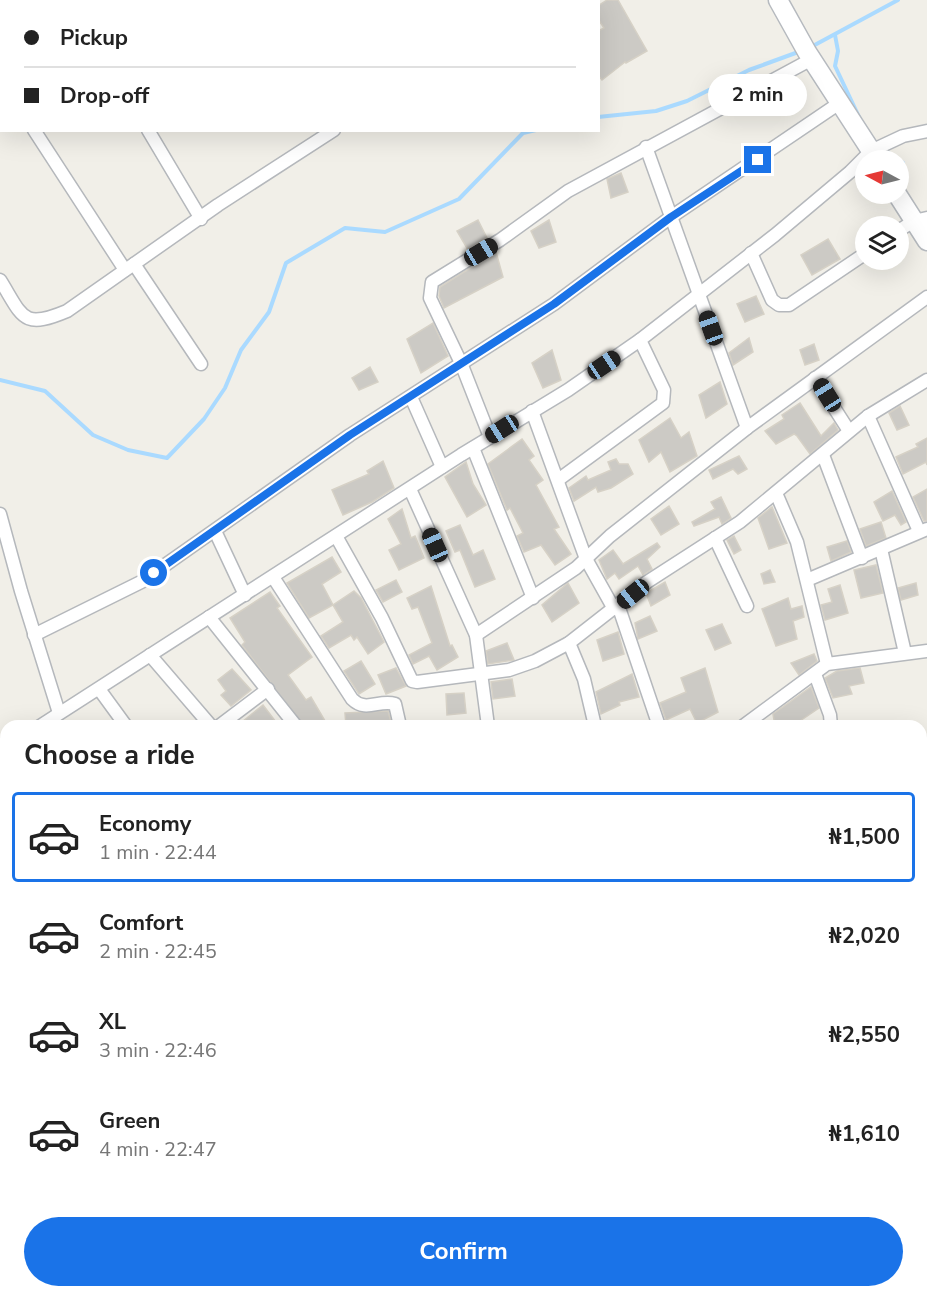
<!DOCTYPE html>
<meta charset="utf-8">
<style>
:root{--surface:#fff;--page:#f2f2f2;--text:#222;--muted:#767676;--line:#e0e0e0;--accent:#1a73e8}
body{margin:0;font-family:"Nunito Sans",sans-serif;background:var(--page);color:var(--text);height:100vh;display:flex;flex-direction:column;font-size:22px;white-space:nowrap}
*{box-sizing:border-box;margin:0}
p{font-size:20px;color:var(--muted)}
.icon{flex:none;width:33px;height:33px;fill:none;stroke:currentColor;stroke-width:2;stroke-linecap:round;stroke-linejoin:round}
.map{position:relative;flex:1;overflow:hidden}
.side{position:absolute;left:0px;top:720px;width:927px;height:578px;display:flex;flex-direction:column;background:var(--surface);border-radius:18px 18px 0 0;box-shadow:0 6px 24px #0002}
.side>*{flex:none}
.hud{position:absolute;left:0px;top:0px;width:600px;height:132px;box-shadow:0 6px 24px #0002;display:grid;align-content:center;height:132px;padding:0 24px;background:var(--surface)}
.needle{width:39px;rotate:277deg}
.fabs{position:absolute;left:855px;top:150px;display:grid;gap:12px}
.fabs a{display:grid;place-items:center;width:54px;height:54px;border-radius:50%;background:var(--surface);box-shadow:0 6px 24px #0002;font-size:30px}
.end{position:absolute;width:27px;height:27px;margin:-14px;border:8px solid #1a73e8;background:#fff;box-shadow:0 0 0 3px #fff}
.from{border-radius:50%}
.bubble{position:absolute;height:42px;border-radius:21px;background:var(--surface);box-shadow:0 6px 24px #0002;font-size:20px;font-weight:700;line-height:42px;text-align:center}
.car{position:absolute;width:18px;height:36px;margin:-18px -9px;border-radius:8px;box-shadow:0 0 4px 2px #0007;background:linear-gradient(#222 24%,#8ab4d8 0 40%,#222 0 76%,#8ab4d8 0 86%,#222 0)}
.hud b{display:flex;align-items:center;gap:21px;height:57px;font-size:22px}
.hud b+b{border-top:2px solid var(--line)}
.hud i{width:15px;height:15px;background:var(--text)}
ul{padding:0;list-style:none}
li{display:flex;align-items:center;gap:18px;height:90px;margin:0 12px 9px;padding:0 12px;border:3px solid transparent;border-radius:6px}
li div{flex:1}
li b{display:block;font-size:22px}
li em{font-style:normal;font-weight:700}
li.selected{border-color:var(--accent)}
li>.icon{width:54px;height:54px;stroke-width:1.5}
h2{padding:0 24px;font-size:27px;line-height:72px}
.action{display:flex;gap:12px;margin-top:auto;padding:12px 24px}
.action a{flex:1;height:69px;border-radius:36px;background:var(--accent);color:#fff;font-size:24px;font-weight:700;line-height:69px;text-align:center}
.map>svg:first-child{display:block}
</style>
<div class="map">
<svg width="927" height="1297" viewBox="0 0 927 1297">
<rect width="100%" height="100%" fill="#f1efe8"/>
<g fill="none" stroke-linecap="round" stroke-linejoin="round">
<!-- stream -->
<g stroke="#aadaff" stroke-width="4">
<path d="M835 35 838 51 835 66 860 119"/>
<path d="M811 47 898 0"/>
<path d="M598 117 656 111 687 101 749 70 801 51"/>
<path d="M884 150 903 163V181"/>
<path d="M0 380 45 391 93 435 128 450 167 458 204 419 225 388 241 350 269 312 286 263 345 228 385 232 459 199 523 133 536 130"/>
</g>
</g>
<!-- building -->
<g fill="#cccac5" stroke="#d6d1c6" stroke-width="1.5">
<path d="M607 0H618L647 51 626 63 625 62 602 80 598 75V31L604 28 598 19V6Z"/>
<path d="M621 173 628 192 611 198 607 179Z"/>
<path d="M478 220 487 238 468 250 457 231Z"/>
<path d="M549 220 556 242 539 248 531 231Z"/>
<path d="M828 239 840 259 812 275 801 255Z"/>
<path d="M496 252 503 277 444 308 439 296 440 287Z"/>
<path d="M756 296 764 314 745 322 737 304Z"/>
<path d="M433 323 448 356 421 373 407 339Z"/>
<path d="M749 338 753 352 733 365 729 353Z"/>
<path d="M814 344 819 360 805 365 800 350Z"/>
<path d="M552 350 561 380 543 388 532 363Z"/>
<path d="M370 367 378 382 359 390 352 378Z"/>
<path d="M720 382 727 404 706 418 699 395Z"/>
<path d="M800 403 821 436 834 423 838 430 810 454 797 436 794 434 776 444 765 431 784 419 782 415Z"/>
<path d="M900 406 909 425 897 430 889 413Z"/>
<path d="M670 418 681 438 689 432 697 456 670 472 661 452 649 462 639 440Z"/>
<path d="M927 438V465L926 462 903 474 896 457 918 447 916 444Z"/>
<path d="M522 439 534 456 529 460 543 480 536 485 559 527 554 529 571 554 555 565 541 545 524 552 517 536 523 533 510 508 507 510 488 464Z"/>
<path d="M739 456 747 469 738 474 733 469 713 479 709 470Z"/>
<path d="M616 459 619 464H628L633 474 611 488 598 492 596 487 574 501 569 488 586 476 588 480 611 470 608 462Z"/>
<path d="M383 461 394 488 372 502 343 515 332 490 369 474 367 471Z"/>
<path d="M466 462 473 484 486 505 467 517 445 477Z"/>
<path d="M927 489V521H924L913 497Z"/>
<path d="M892 491 906 522 901 525 895 515 883 521 874 502Z"/>
<path d="M721 497 731 518 722 524 719 517 694 526 692 522 715 509 711 502Z"/>
<path d="M669 506 679 524 661 535 651 519Z"/>
<path d="M772 507 787 543 769 549 758 518Z"/>
<path d="M402 509 411 538 415 536 424 558 399 570 389 550 401 544 388 519Z"/>
<path d="M881 522 886 538 866 546 860 529Z"/>
<path d="M460 525 473 555 483 550 495 579 475 587 460 550 455 552 446 531Z"/>
<path d="M734 536 741 550 734 554 727 540Z"/>
<path d="M847 541 851 552 831 561 827 547Z"/>
<path d="M657 543 660 547 647 559 652 569 643 575 638 566 619 579 615 573 607 579 599 560 613 550 623 564Z"/>
<path d="M332 557 341 572 322 584 333 605 309 618 287 583Z"/>
<path d="M876 565 883 593 861 598 854 570Z"/>
<path d="M770 570 775 582 764 584 761 574Z"/>
<path d="M396 580 402 592 383 602 376 590Z"/>
<path d="M665 582 670 595 651 606 646 593Z"/>
<path d="M568 583 579 603 552 622 542 605Z"/>
<path d="M916 583 918 595 901 600 898 588Z"/>
<path d="M840 585 848 613 825 620 821 605 832 602 828 589Z"/>
<path d="M431 586 450 646 452 645 458 657 437 670 429 656 413 664 409 655 432 643 418 607 412 609 407 598Z"/>
<path d="M354 591 361 598 384 642 368 654 357 637 354 640 351 635 329 648 321 636 343 622 333 605Z"/>
<path d="M270 592 280 606 277 608 312 657 288 675 306 700 311 697 328 726H304L242 645 245 642 230 618Z"/>
<path d="M788 598 791 609 802 606 804 617 793 621 797 639 776 646 762 609Z"/>
<path d="M650 616 657 631 638 639 635 623Z"/>
<path d="M722 624 731 643 715 650 706 630Z"/>
<path d="M618 632 624 654 603 661 597 640Z"/>
<path d="M507 643 514 660 488 664 486 651Z"/>
<path d="M814 654 817 661 799 675 791 663Z"/>
<path d="M361 661 375 684 359 694 344 671Z"/>
<path d="M396 668 406 686 386 694 378 675Z"/>
<path d="M705 668 718 712 697 723 690 709 666 720 660 703 686 692 681 678Z"/>
<path d="M860 668 864 683 849 686 852 694 833 698 825 678 837 671Z"/>
<path d="M232 669 251 690 231 706 221 695 226 691 218 680Z"/>
<path d="M632 674 639 697 619 702 620 705 601 714 596 692Z"/>
<path d="M512 679 515 696 493 699 491 682Z"/>
<path d="M811 687 819 708 797 723 798 726H775L773 714Z"/>
<path d="M464 693 466 713 447 715 446 694Z"/>
<path d="M263 705 279 726H237Z"/>
<path d="M388 711 392 726H346L345 713Z"/>
</g>
<g fill="none" stroke-linecap="round" stroke-linejoin="round">
<defs>
<g id="street">
<path d="M64 0 65 2"/>
<path d="M132 0 133 2"/>
<path d="M245 0 246 2"/>
<path d="M357 2 359 0"/>
<path d="M539 2 541 0"/>
<path d="M0 78 2 80"/>
<path d="M34 130 125 270"/>
<path d="M148 130 201 219"/>
<path d="M646 147 747 428"/>
<path d="M898 231 914 221 927 218"/>
<path d="M751 253 772 300 779 305H789L866 253"/>
<path d="M134 264 201 364"/>
<path d="M0 280C23 317 22 330 67 311L218 205 334 130"/>
<path d="M815 378 849 431"/>
<path d="M411 397 442 467"/>
<path d="M532 411 586 559 614 609"/>
<path d="M868 416 919 531"/>
<path d="M490 437 461 363 430 298 432 282 500 240 568 191 812 59"/>
<path d="M473 448 533 598"/>
<path d="M823 455 862 558"/>
<path d="M558 480 663 403 664 390 640 340 775 235 850 172 871 151 903 136 927 131"/>
<path d="M410 489 476 635 488 726"/>
<path d="M776 493 797 542 827 664"/>
<path d="M0 514 21 591 59 713"/>
<path d="M215 531 245 595"/>
<path d="M336 536 382 618 412 681 417 682 509 670 535 661 569 643 647 582 740 522 868 416 927 380"/>
<path d="M715 538 747 606"/>
<path d="M881 549 905 653"/>
<path d="M273 577 352 699C366 713 379 699 395 704L400 726"/>
<path d="M807 580 927 529"/>
<path d="M618 605 659 726"/>
<path d="M209 617 296 726"/>
<path d="M34 635 141 582 350 435 554 304 671 217 841 102"/>
<path d="M476 635 576 568 610 536 747 428 927 297"/>
<path d="M569 643 584 679 595 726"/>
<path d="M150 655 211 726"/>
<path d="M815 674 830 715 831 726"/>
<path d="M99 689 126 726"/>
<path d="M40 726 461 455 568 390 640 340"/>
<path d="M219 726 268 689"/>
<path d="M743 726 827 664 927 651"/>
<path d="M0 746 6 743"/>
<path d="M921 765 927 761"/>
<path d="M0 792 6 791"/>
<path d="M921 798 927 807"/>
<path d="M0 875 6 872"/>
<path d="M921 890 927 886"/>
<path d="M0 931 6 940"/>
<path d="M921 939 927 948"/>
<path d="M921 1016 927 1011"/>
<path d="M921 1081 927 1089"/>
<path d="M0 1097 6 1106"/>
<path d="M921 1140 927 1135"/>
<path d="M921 1169 927 1180"/>
<path d="M0 1207 6 1203"/>
<path d="M0 1271 6 1267"/>
<path d="M61 1292 64 1297"/>
<path d="M253 1292 256 1297"/>
<path d="M371 1292 375 1297"/>
<path d="M525 1292 528 1297"/>
<path d="M595 1292 599 1297"/>
<path d="M673 1292 677 1297"/>
<path d="M794 1292 798 1297"/>
<path d="M908 1292 912 1297"/>
<path d="M143 1297 151 1292"/>
<path d="M335 1297 344 1292"/>
<path d="M473 1297 482 1292"/>
<path d="M563 1297 571 1292"/>
<path d="M718 1297 726 1292"/>
</g>
<g id="secondary">
<path d="M778 0 807 52 877 160"/>
<path d="M897 194 927 241"/>
</g>
</defs>
<!-- street casing -->
<use href="#street" stroke="#b5b8bc" stroke-width="15"/>
<!-- secondary casing -->
<use href="#secondary" stroke="#b6babf" stroke-width="21"/>
<!-- street -->
<use href="#street" stroke="#fff" stroke-width="12"/>
<!-- secondary -->
<use href="#secondary" stroke="#fff" stroke-width="18"/>
</g>
<g fill="none" stroke-linecap="round" stroke-linejoin="round">
<!-- route -->
<path stroke="#1a73e8" stroke-width="8" d="M154 573 350 435 554 304 671 217 758 160"/>
</g>
</svg>
<div class="fabs">
<a><svg class="needle" viewBox="-14 -14 28 28"><path d="M0-13l5 13h-10z" fill="#e53935"/><path d="M0 13l5-13h-10z" fill="#767676"/></svg></a>
<a><svg class="icon" aria-label="layers" viewBox="0 0 24 24"><path d="M12 4l9 5-9 5-9-5zM3 14l9 5 9-5"/></svg></a>
</div>
<i class="end from" style="left:154px;top:573px"></i>
<i class="end" style="left:758px;top:160px"></i>
<div class="bubble" style="left:708px;top:74px;width:99px">2 min</div>
<i class="car" style="left:481px;top:252px;rotate:59deg"></i>
<i class="car" style="left:711px;top:328px;rotate:340deg"></i>
<i class="car" style="left:604px;top:365px;rotate:56deg"></i>
<i class="car" style="left:827px;top:395px;rotate:328deg"></i>
<i class="car" style="left:502px;top:429px;rotate:238deg"></i>
<i class="car" style="left:435px;top:545px;rotate:336deg"></i>
<i class="car" style="left:633px;top:594px;rotate:231deg"></i>
<div class="hud">
<b><i class="from"></i>Pickup</b>
<b><i></i>Drop-off</b>
</div>
<section class="side">
<h2>Choose a ride</h2>
<ul>
<li class="selected"><svg class="icon" aria-label="car" viewBox="0 0 24 24"><path d="M5 17H2v-5l4-1 3-4h7l3 4 3 1v5h-3M9 17h6M6 11h13"/><circle cx="7" cy="17" r="2"/><circle cx="17" cy="17" r="2"/></svg><div><b>Economy</b><p>1 min · 22:44</p></div><em>₦1,500</em></li>
<li><svg class="icon" aria-label="car" viewBox="0 0 24 24"><path d="M5 17H2v-5l4-1 3-4h7l3 4 3 1v5h-3M9 17h6M6 11h13"/><circle cx="7" cy="17" r="2"/><circle cx="17" cy="17" r="2"/></svg><div><b>Comfort</b><p>2 min · 22:45</p></div><em>₦2,020</em></li>
<li><svg class="icon" aria-label="car" viewBox="0 0 24 24"><path d="M5 17H2v-5l4-1 3-4h7l3 4 3 1v5h-3M9 17h6M6 11h13"/><circle cx="7" cy="17" r="2"/><circle cx="17" cy="17" r="2"/></svg><div><b>XL</b><p>3 min · 22:46</p></div><em>₦2,550</em></li>
<li><svg class="icon" aria-label="car" viewBox="0 0 24 24"><path d="M5 17H2v-5l4-1 3-4h7l3 4 3 1v5h-3M9 17h6M6 11h13"/><circle cx="7" cy="17" r="2"/><circle cx="17" cy="17" r="2"/></svg><div><b>Green</b><p>4 min · 22:47</p></div><em>₦1,610</em></li>
</ul>
<div class="action"><a>Confirm</a></div>
</section>
</div>
